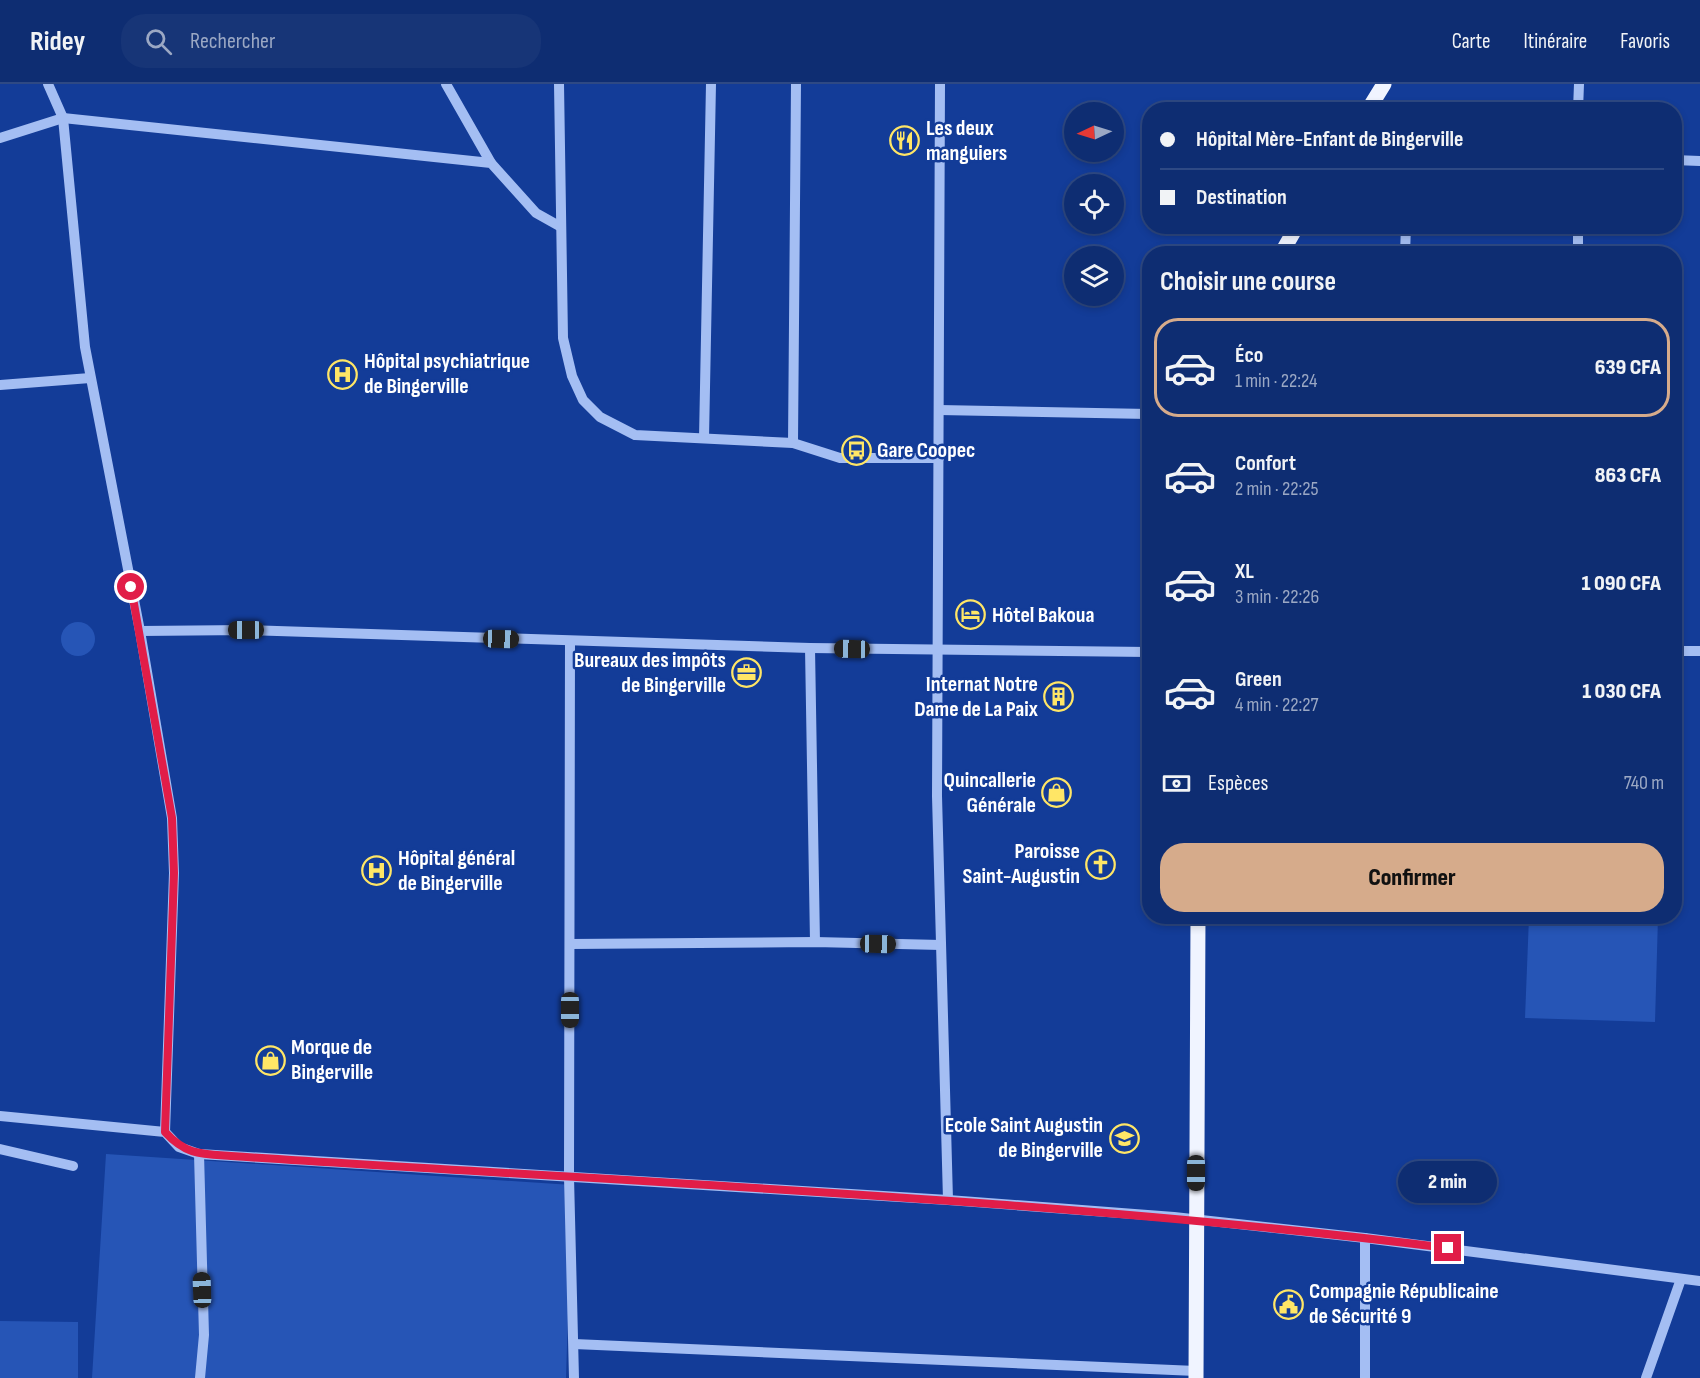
<!DOCTYPE html>
<html lang="fr">
<meta charset="utf-8">
<style>
:root{--surface:#0e2d72;--page:#173577;--text:#f1f3f6;--muted:#9ba8c4;--line:#2e4984;--accent:#d6ab8b}
body{margin:0;font-family:"Sofia Sans Condensed",sans-serif;background:var(--page);color:var(--text);height:100vh;display:flex;flex-direction:column;font-size:22px;white-space:nowrap}
*{box-sizing:border-box;margin:0}
p{font-size:20px;color:var(--muted)}
.icon{flex:none;width:33px;height:33px;fill:none;stroke:currentColor;stroke-width:2;stroke-linecap:round;stroke-linejoin:round}
.map{position:relative;flex:1;overflow:hidden}
.side{position:absolute;left:1142px;top:162px;width:540px;height:678px;display:flex;flex-direction:column;background:var(--surface);border-radius:24px;box-shadow:0 3px 9px #0003,0 0 0 2px var(--line)}
.side>*{flex:none}
.guide{position:absolute;left:1142px;top:18px;width:540px;height:132px;border-radius:24px;box-shadow:0 3px 9px #0003,0 0 0 2px var(--line);display:grid;align-content:center;height:132px;padding:0 18px;background:var(--surface)}
.needle{width:39px;rotate:266deg}
.fabs{position:absolute;left:1064px;top:18px;display:grid;gap:12px}
.fabs a{display:grid;place-items:center;width:60px;height:60px;border-radius:50%;background:var(--surface);box-shadow:0 3px 9px #0003,0 0 0 2px var(--line);font-size:30px}
.end{position:absolute;width:27px;height:27px;margin:-14px;border:8px solid #e11d48;background:#fff;box-shadow:0 0 0 3px #fff}
.from{border-radius:50%}
.bubble{position:absolute;height:42px;border-radius:21px;background:var(--surface);box-shadow:0 3px 9px #0003,0 0 0 2px var(--line);font-size:20px;font-weight:800;line-height:42px;text-align:center}
.car{position:absolute;width:18px;height:36px;margin:-18px -9px;border-radius:8px;box-shadow:0 0 4px 2px #0007;background:linear-gradient(#222 24%,#8ab4d8 0 40%,#222 0 76%,#8ab4d8 0 86%,#222 0)}
.guide b{display:flex;align-items:center;gap:21px;height:57px;font-size:22px}
.guide b+b{border-top:2px solid var(--line)}
.guide i{width:15px;height:15px;background:var(--text)}
ul{padding:0;list-style:none}
li{display:flex;align-items:center;gap:18px;height:99px;margin:0 12px 9px;padding:0 6px;border:3px solid transparent;border-radius:24px}
li div{flex:1}
li b{display:block;font-size:22px}
li em{font-style:normal;font-weight:800}
li.on{border-color:var(--accent)}
li>.icon{width:54px;height:54px;stroke-width:1.5}
h2{padding:0 18px;font-size:27px;line-height:72px}
.pay{display:flex;align-items:center;gap:15px;height:66px;padding:0 18px;font-size:22px}
.pay p{margin-inline-start:auto}
.action{display:flex;gap:12px;margin-top:auto;padding:12px 18px}
.action a{flex:1;height:69px;border-radius:24px;background:var(--accent);color:#111;font-size:24px;font-weight:800;line-height:69px;text-align:center}
header{display:flex;align-items:center;gap:36px;box-sizing:border-box;height:84px;padding:0 30px;background:var(--surface);border-bottom:2px solid var(--line)}
header strong{font-size:28px}
nav{display:flex;gap:33px;margin-inline-start:auto;font-size:21px}
.search{width:420px;height:54px;background:var(--page);display:flex;align-items:center;gap:15px;box-sizing:border-box;padding:0 21px;border-radius:24px;color:var(--muted);font-size:22px}
.map>svg:first-child{display:block}
</style>
<header>
<strong>Ridey</strong>
<div class="search"><svg class="icon" aria-label="search" viewBox="0 0 24 24"><circle cx="10" cy="10" r="6"/><path d="M15 15l6 6"/></svg>Rechercher</div>
<nav><a>Carte</a><a>Itinéraire</a><a>Favoris</a></nav>
</header>
<div class="map">
<svg width="1700" height="1294" viewBox="0 0 1700 1294">
<rect width="100%" height="100%" fill="#133c98"/>
<!-- green -->
<g fill="#2655b6">
<circle cx="78" cy="555" r="17"/>
<path d="M1529 833H1658L1655 938 1525 934Z"/>
<path d="M106 1070 572 1101 566 1294H92Z"/>
<path d="M0 1237 78 1238V1294H0Z"/>
</g>
<g fill="none" stroke-linecap="round" stroke-linejoin="round">
<!-- minor -->
<g stroke="#a4bef3" stroke-width="10">
<path d="M48 0 63 34 85 263 140 547 172 734 174 789 165 1048"/>
<path d="M446 0 491 79"/>
<path d="M559 0 563 254 572 292 583 316 600 333 635 351 793 359 840 374H939"/>
<path d="M940 0 937 712 948 1116"/>
<path d="M1578 26 1579 0"/>
<path d="M0 54 63 34 491 79 536 129 561 143"/>
<path d="M1674 76 1700 77"/>
<path d="M1578 142V170"/>
<path d="M1405 170 1406 142"/>
<path d="M0 301 90 294"/>
<path d="M939 326 1149 330"/>
<path d="M704 354 711 0"/>
<path d="M793 359 796 0"/>
<path d="M140 547 246 546 810 564 1149 568"/>
<path d="M570 558 569 1093 574 1294"/>
<path d="M810 564 815 858"/>
<path d="M1674 567H1700"/>
<path d="M570 860 815 858 941 861"/>
<path d="M0 1032 165 1048 179 1063 199 1070 948 1116 1174 1133 1365 1154 1700 1197"/>
<path d="M0 1065 73 1082"/>
<path d="M199 1070 204 1251 200 1294"/>
<path d="M574 1260 1196 1287"/>
<path d="M1365 1294V1154"/>
<path d="M1646 1294 1681 1195"/>
</g>
<!-- major -->
<g stroke="#f0f4ff" stroke-width="15">
<path d="M1368 26 1384 0"/>
<path d="M1281 170 1297 142"/>
<path d="M1196 1294 1198 832"/>
</g>
</g>
<g fill="none" stroke-linecap="round" stroke-linejoin="round">
<!-- route -->
<path stroke="#e11d48" stroke-width="8" d="M131 503 172 734 174 789 165 1048C186 1071 201 1070 231 1072 637 1099 1044 1114 1448 1164"/>
</g>
<!-- icons -->
<defs>
<symbol id="restaurant-ring" viewBox="-11 -11 22 22"><circle r="9.5" fill="#133c98" stroke="#ffe666" stroke-width="1.5"/><path d="M-5-6h1v4h1v-4h1v4h1v-4h1v5L-1.5 .5V6h-2V.5L-5-1ZM5-6V6H3V1.5H1.5Q1.5-4 5-6Z" fill="#ffe666"/></symbol>
<symbol id="hospital-ring" viewBox="-11 -11 22 22"><circle r="9.5" fill="#133c98" stroke="#ffe666" stroke-width="1.5"/><path d="M-5-5h3v3.5h4V-5h3V5h-3V1.5h-4V5h-3Z" fill="#ffe666"/></symbol>
<symbol id="bus-ring" viewBox="-11 -11 22 22"><circle r="9.5" fill="#133c98" stroke="#ffe666" stroke-width="1.5"/><path d="M-5-6H5V4H4V6H2V4H-2V6H-4V4H-5ZM-3.5-4V0h7V-4ZM-3.5 1.2v1.5H-2V1.2ZM2 1.2v1.5H3.5V1.2Z" fill="#ffe666"/></symbol>
<symbol id="hotel-ring" viewBox="-11 -11 22 22"><circle r="9.5" fill="#133c98" stroke="#ffe666" stroke-width="1.5"/><path d="M-6-4.5h1.5V1H6V5H4.5V3h-9V5H-6ZM-4 0a1.8 1.8 0 1 1 3.6 0ZM.5 0V-2.5h3Q6-2.5 6 0Z" fill="#ffe666"/></symbol>
<symbol id="office-ring" viewBox="-11 -11 22 22"><circle r="9.5" fill="#133c98" stroke="#ffe666" stroke-width="1.5"/><path d="M-6-3h4V-5.5h4V-3h4V5H-6ZM-1-4.5V-3h2v-1.5ZM-6 0V1H6V0Z" fill="#ffe666"/></symbol>
<symbol id="building-ring" viewBox="-11 -11 22 22"><circle r="9.5" fill="#133c98" stroke="#ffe666" stroke-width="1.5"/><path d="M-4-6H4V6H1V3H-1V6H-4ZM-2.5-4.3h1.7v1.8h-1.7ZM.8-4.3h1.7v1.8H.8ZM-2.5-1h1.7V.8h-1.7ZM.8-1h1.7V.8H.8Z" fill="#ffe666"/></symbol>
<symbol id="shop-ring" viewBox="-11 -11 22 22"><circle r="9.5" fill="#133c98" stroke="#ffe666" stroke-width="1.5"/><path d="M-5-2.5h2.3a2.7 3.5 0 0 1 5.4 0H5L5.5 6h-11ZM-1.5-2.5h3a1.5 2.3 0 0 0-3 0Z" fill="#ffe666"/></symbol>
<symbol id="church-ring" viewBox="-11 -11 22 22"><circle r="9.5" fill="#133c98" stroke="#ffe666" stroke-width="1.5"/><path d="M-1.2-6h2.4v3.5h3.3v2.4h-3.3V6h-2.4V-.1h-3.3v-2.4h3.3Z" fill="#ffe666"/></symbol>
<symbol id="school-ring" viewBox="-11 -11 22 22"><circle r="9.5" fill="#133c98" stroke="#ffe666" stroke-width="1.5"/><path d="M0-5L7-2L0 1L-7-2ZM-4 1L0 2.5L4 1V4Q0 6-4 4Z" fill="#ffe666"/></symbol>
<symbol id="civic-ring" viewBox="-11 -11 22 22"><circle r="9.5" fill="#133c98" stroke="#ffe666" stroke-width="1.5"/><path d="M-.6-6.5H3V-4.5H.6V-3L4-1V1h2V6H-6V1h2V-1L-.6-3ZM-1.2 2.5V6h2.4V2.5Z" fill="#ffe666"/></symbol>
</defs>
<g fill-rule="evenodd">
<use href="#restaurant-ring" x="888" y="40" width="33" height="33"/>
<use href="#hospital-ring" x="326" y="274" width="33" height="33"/>
<use href="#bus-ring" x="840" y="350" width="33" height="33"/>
<use href="#hotel-ring" x="954" y="514" width="33" height="33"/>
<use href="#office-ring" x="730" y="572" width="33" height="33"/>
<use href="#building-ring" x="1042" y="596" width="33" height="33"/>
<use href="#shop-ring" x="1040" y="692" width="33" height="33"/>
<use href="#church-ring" x="1084" y="764" width="33" height="33"/>
<use href="#hospital-ring" x="360" y="770" width="33" height="33"/>
<use href="#shop-ring" x="254" y="960" width="33" height="33"/>
<use href="#school-ring" x="1108" y="1038" width="33" height="33"/>
<use href="#civic-ring" x="1272" y="1204" width="33" height="33"/>
</g>
<g text-anchor="middle" dominant-baseline="central" stroke-width="5" stroke-linejoin="round" paint-order="stroke">
<!-- poi labels -->
<g font-size="22" font-weight="bold" fill="#fff" stroke="#133c98" text-anchor="start">
<text x="926" y="44">Les deux<tspan x="926" dy="25">manguiers</tspan></text>
<text x="364" y="277">Hôpital psychiatrique<tspan x="364" dy="25">de Bingerville</tspan></text>
<text x="877" y="366">Gare Coopec</text>
<text x="992" y="531">Hôtel Bakoua</text>
<text x="726" y="576" text-anchor="end">Bureaux des impôts<tspan x="726" dy="25">de Bingerville</tspan></text>
<text x="1038" y="600" text-anchor="end">Internat Notre<tspan x="1038" dy="25">Dame de La Paix</tspan></text>
<text x="1036" y="696" text-anchor="end">Quincallerie<tspan x="1036" dy="25">Générale</tspan></text>
<text x="1080" y="767" text-anchor="end">Paroisse<tspan x="1080" dy="25">Saint-Augustin</tspan></text>
<text x="398" y="774">Hôpital général<tspan x="398" dy="25">de Bingerville</tspan></text>
<text x="291" y="963">Morque de<tspan x="291" dy="25">Bingerville</tspan></text>
<text x="1103" y="1041" text-anchor="end">Ecole Saint Augustin<tspan x="1103" dy="25">de Bingerville</tspan></text>
<text x="1309" y="1207">Compagnie Républicaine<tspan x="1309" dy="25">de Sécurité 9</tspan></text>
</g>
</g>
</svg>
<div class="fabs">
<a><svg class="needle" viewBox="-14 -14 28 28"><path d="M0-13l5 13h-10z" fill="#e53935"/><path d="M0 13l5-13h-10z" fill="#9ba8c4"/></svg></a>
<a><svg class="icon" aria-label="locate" viewBox="0 0 24 24"><circle cx="12" cy="12" r="6"/><path d="M12 2v4M12 18v4M2 12h4M18 12h4"/></svg></a>
<a><svg class="icon" aria-label="layers" viewBox="0 0 24 24"><path d="M12 4l9 5-9 5-9-5zM3 14l9 5 9-5"/></svg></a>
</div>
<i class="end from" style="left:131px;top:503px"></i>
<i class="end" style="left:1448px;top:1164px"></i>
<div class="bubble" style="left:1398px;top:1077px;width:99px">2 min</div>
<i class="car" style="left:246px;top:546px;rotate:270deg"></i>
<i class="car" style="left:501px;top:555px;rotate:92deg"></i>
<i class="car" style="left:852px;top:565px;rotate:271deg"></i>
<i class="car" style="left:878px;top:860px;rotate:91deg"></i>
<i class="car" style="left:570px;top:926px;rotate:180deg"></i>
<i class="car" style="left:1196px;top:1089px;rotate:180deg"></i>
<i class="car" style="left:202px;top:1206px;rotate:358deg"></i>
<div class="guide">
<b><i class="from"></i>Hôpital Mère-Enfant de Bingerville</b>
<b><i></i>Destination</b>
</div>
<section class="side">
<h2>Choisir une course</h2>
<ul>
<li class="on"><svg class="icon" aria-label="car" viewBox="0 0 24 24"><path d="M5 17H2v-5l4-1 3-4h7l3 4 3 1v5h-3M9 17h6M6 11h13"/><circle cx="7" cy="17" r="2"/><circle cx="17" cy="17" r="2"/></svg><div><b>Éco</b><p>1 min · 22:24</p></div><em>639 CFA</em></li>
<li><svg class="icon" aria-label="car" viewBox="0 0 24 24"><path d="M5 17H2v-5l4-1 3-4h7l3 4 3 1v5h-3M9 17h6M6 11h13"/><circle cx="7" cy="17" r="2"/><circle cx="17" cy="17" r="2"/></svg><div><b>Confort</b><p>2 min · 22:25</p></div><em>863 CFA</em></li>
<li><svg class="icon" aria-label="car" viewBox="0 0 24 24"><path d="M5 17H2v-5l4-1 3-4h7l3 4 3 1v5h-3M9 17h6M6 11h13"/><circle cx="7" cy="17" r="2"/><circle cx="17" cy="17" r="2"/></svg><div><b>XL</b><p>3 min · 22:26</p></div><em>1 090 CFA</em></li>
<li><svg class="icon" aria-label="car" viewBox="0 0 24 24"><path d="M5 17H2v-5l4-1 3-4h7l3 4 3 1v5h-3M9 17h6M6 11h13"/><circle cx="7" cy="17" r="2"/><circle cx="17" cy="17" r="2"/></svg><div><b>Green</b><p>4 min · 22:27</p></div><em>1 030 CFA</em></li>
</ul>
<div class="pay"><svg class="icon" aria-label="cash" viewBox="0 0 24 24"><path d="M3 7h18v10H3z"/><circle cx="12" cy="12" r="2"/></svg>Espèces<p>740 m</p></div>
<div class="action"><a>Confirmer</a></div>
</section>
</div>
